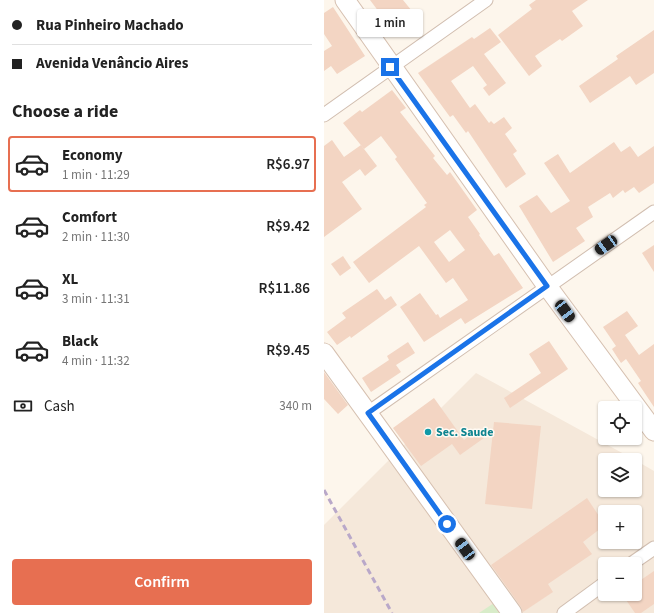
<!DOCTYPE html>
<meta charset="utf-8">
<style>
:root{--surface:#fff;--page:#f2f2f2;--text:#222;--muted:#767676;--line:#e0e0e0;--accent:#e76f51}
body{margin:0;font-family:"Source Sans 3",sans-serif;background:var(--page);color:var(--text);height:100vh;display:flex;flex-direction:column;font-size:15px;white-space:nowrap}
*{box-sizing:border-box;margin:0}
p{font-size:13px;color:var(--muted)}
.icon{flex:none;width:22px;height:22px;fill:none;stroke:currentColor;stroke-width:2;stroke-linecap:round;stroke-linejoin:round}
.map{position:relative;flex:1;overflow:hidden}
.details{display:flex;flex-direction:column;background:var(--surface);width:324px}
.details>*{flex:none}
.top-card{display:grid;align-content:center;height:88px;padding:0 12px;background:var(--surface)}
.fabs{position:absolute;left:274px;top:401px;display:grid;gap:8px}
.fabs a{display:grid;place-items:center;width:44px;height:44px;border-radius:4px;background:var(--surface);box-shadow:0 1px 3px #0004;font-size:20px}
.end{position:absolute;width:18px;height:18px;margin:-9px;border:5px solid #1a73e8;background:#fff;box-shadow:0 0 0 2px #fff}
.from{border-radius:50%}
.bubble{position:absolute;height:28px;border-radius:4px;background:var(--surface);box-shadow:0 1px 3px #0004;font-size:13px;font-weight:600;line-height:28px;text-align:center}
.car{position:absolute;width:12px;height:24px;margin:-12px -6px;border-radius:5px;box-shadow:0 0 3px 1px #0007;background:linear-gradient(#222 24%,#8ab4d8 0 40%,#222 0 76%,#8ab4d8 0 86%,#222 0)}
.top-card b{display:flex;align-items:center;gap:14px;height:38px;font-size:15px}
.top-card b+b{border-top:1px solid var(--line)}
.top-card i{width:10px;height:10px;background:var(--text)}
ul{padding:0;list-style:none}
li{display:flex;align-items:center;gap:12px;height:56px;margin:0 8px 6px;padding:0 4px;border:2px solid transparent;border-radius:4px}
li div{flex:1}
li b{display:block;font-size:15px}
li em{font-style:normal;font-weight:600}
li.selected{border-color:var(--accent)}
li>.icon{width:36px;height:36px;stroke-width:1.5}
h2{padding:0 12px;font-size:18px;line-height:48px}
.pay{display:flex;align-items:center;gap:10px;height:44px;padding:0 12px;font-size:15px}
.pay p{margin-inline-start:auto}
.cta{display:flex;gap:8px;margin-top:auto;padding:8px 12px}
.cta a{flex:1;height:46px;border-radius:4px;background:var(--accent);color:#fff;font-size:16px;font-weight:600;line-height:46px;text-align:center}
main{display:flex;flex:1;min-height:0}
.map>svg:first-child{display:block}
</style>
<main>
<section class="details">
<div class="top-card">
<b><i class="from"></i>Rua Pinheiro Machado</b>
<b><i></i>Avenida Venâncio Aires</b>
</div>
<h2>Choose a ride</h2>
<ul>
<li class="selected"><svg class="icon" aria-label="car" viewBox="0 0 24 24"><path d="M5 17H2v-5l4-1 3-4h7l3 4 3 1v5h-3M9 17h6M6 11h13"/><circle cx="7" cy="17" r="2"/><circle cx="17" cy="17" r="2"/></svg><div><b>Economy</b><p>1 min · 11:29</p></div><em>R$6.97</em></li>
<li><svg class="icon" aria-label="car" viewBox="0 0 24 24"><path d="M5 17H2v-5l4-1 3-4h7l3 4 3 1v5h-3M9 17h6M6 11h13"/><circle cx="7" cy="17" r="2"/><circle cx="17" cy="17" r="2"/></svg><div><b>Comfort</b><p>2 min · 11:30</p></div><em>R$9.42</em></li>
<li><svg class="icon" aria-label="car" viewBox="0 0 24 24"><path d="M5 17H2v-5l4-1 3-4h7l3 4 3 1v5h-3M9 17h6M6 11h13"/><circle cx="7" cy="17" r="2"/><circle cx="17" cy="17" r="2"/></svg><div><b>XL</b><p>3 min · 11:31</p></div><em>R$11.86</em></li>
<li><svg class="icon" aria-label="car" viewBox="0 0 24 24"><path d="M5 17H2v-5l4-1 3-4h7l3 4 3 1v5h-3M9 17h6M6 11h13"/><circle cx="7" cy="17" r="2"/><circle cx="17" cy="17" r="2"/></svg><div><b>Black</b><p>4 min · 11:32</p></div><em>R$9.45</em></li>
</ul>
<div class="pay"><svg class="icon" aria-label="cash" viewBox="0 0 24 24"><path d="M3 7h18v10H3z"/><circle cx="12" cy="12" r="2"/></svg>Cash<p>340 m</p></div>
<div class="cta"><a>Confirm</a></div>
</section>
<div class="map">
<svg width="330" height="613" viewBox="0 0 330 613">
<rect width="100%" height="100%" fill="#fdf6ec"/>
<!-- residential -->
<path fill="#f5e8da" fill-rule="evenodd" d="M152 373 311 460H281V490H311V460L330 471V613H0V525ZM281 512H311V542H281ZM281 564H311V594H281Z"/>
<!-- green -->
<path fill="#d8ecc9" d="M173 601 181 613H155Z"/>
<!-- building -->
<g fill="#f3d5c3" fill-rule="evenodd">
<path d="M46 0H79L96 21 77 36 64 18 61 20Z"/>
<path d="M212 0H264L248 11 259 26 238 41 236 39 211 56 218 66 205 76 174 35 208 9 205 5Z"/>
<path d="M9 7 41 56 13 74 7 66 0 71V51L8 46 0 34V13Z"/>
<path d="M166 28 177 42 160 54 182 83 165 96 159 88 163 85 149 66 127 81 146 108 151 104 165 123 167 121 170 124 180 117 188 128 181 134 193 151 189 154 202 174 182 188 144 131 142 133 129 115 126 117 94 73 148 37 150 39Z"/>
<path d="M330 30V73L312 85 306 76 266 103 255 86 294 59 292 56Z"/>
<path d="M68 90 82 108 76 112 111 156 109 158 123 175 126 172 153 210 144 217 156 234 155 235 170 256 175 253 199 288 141 324 137 318 100 342 76 307 96 293 112 315 114 314 116 318 144 300 129 278 122 283 95 246 45 283 29 262 102 207 100 205 103 203 71 159 73 157 57 136 40 149 19 123 36 110 38 112ZM126 230 141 250 125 262 110 242Z"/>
<path d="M8 140 20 157 37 145 53 166 41 176 36 169 18 182 38 209 0 237V146Z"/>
<path d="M290 142 297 152 306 146 314 157 330 146V183L315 193 310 187 301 193 299 190 289 198 286 193 264 207 269 217 252 228 261 241 229 262 195 206 213 195 227 213 246 201 220 163 234 154 246 173Z"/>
<path d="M330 245V272L318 253Z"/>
<path d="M19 256 27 268 16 276 7 264Z"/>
<path d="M53 289 61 300 67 296 73 305 27 338 26 336 13 345 3 332 22 318 18 313Z"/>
<path d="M303 311 314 326 301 335 315 355 330 344V407L314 383 317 381 302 359 297 363 288 349 292 346 279 327Z"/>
<path d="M225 341 244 369 186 408 180 398 217 373 205 354Z"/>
<path d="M84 342 91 353 72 365 77 372 47 392 38 378 65 360 63 356Z"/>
<path d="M0 372 24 405 14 414 0 399Z"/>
<path d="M110 398 140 440 154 430 160 438 136 455 128 444 97 466 69 428Z"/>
<path d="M170 422 217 426 208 509 161 504Z"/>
<path d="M263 498 281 525 259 542 268 554 224 584 229 592 199 612 197 607 167 565Z"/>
<path d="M330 571V604L317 613H311L298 594H311V584Z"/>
</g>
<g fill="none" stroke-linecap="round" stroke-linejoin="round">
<defs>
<g id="street">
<path d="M0 115 162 0"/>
<path d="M44 413 330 212"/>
<path d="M307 564 330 548"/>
<path d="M240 613 281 583"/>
</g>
<g id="secondary">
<path d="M21 0 223 286 330 431"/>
<path d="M0 353 188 613"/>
</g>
</defs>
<!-- street casing -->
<use href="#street" stroke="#d1beb0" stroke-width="15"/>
<!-- secondary casing -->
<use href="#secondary" stroke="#d6c0b0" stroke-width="21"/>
<!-- street -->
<use href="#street" stroke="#fff" stroke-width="13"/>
<!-- secondary -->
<use href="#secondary" stroke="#fff" stroke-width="19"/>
<!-- rail -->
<path stroke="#b9a8c9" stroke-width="3" stroke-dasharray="6 4" stroke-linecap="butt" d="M0 490 68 613"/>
</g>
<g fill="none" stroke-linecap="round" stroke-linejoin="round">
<!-- route -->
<path stroke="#1a73e8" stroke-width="5" d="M66 67 223 286 44 413 123 524"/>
</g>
<!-- markers -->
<circle fill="#0f9aa8" stroke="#fffaf3" stroke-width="1.5" cx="104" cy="432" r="4"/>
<g text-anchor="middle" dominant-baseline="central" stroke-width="3" stroke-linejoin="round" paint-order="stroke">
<!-- culture labels -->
<g font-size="12" font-weight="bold" fill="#0d838f" stroke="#fffaf3" text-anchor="start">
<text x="112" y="432">Sec. Saude</text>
</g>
</g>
</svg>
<div class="fabs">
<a><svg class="icon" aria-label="locate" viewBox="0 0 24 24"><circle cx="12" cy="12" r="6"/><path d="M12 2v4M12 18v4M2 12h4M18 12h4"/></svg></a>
<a><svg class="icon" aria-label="layers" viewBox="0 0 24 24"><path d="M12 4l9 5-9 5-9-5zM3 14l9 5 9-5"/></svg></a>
<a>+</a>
<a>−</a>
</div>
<i class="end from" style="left:123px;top:524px"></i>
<i class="end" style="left:66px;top:67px"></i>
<div class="bubble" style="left:33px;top:9px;width:66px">1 min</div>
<i class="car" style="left:282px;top:245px;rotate:235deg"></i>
<i class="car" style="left:241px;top:311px;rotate:143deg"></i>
<i class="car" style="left:141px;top:549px;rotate:324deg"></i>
</div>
</main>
